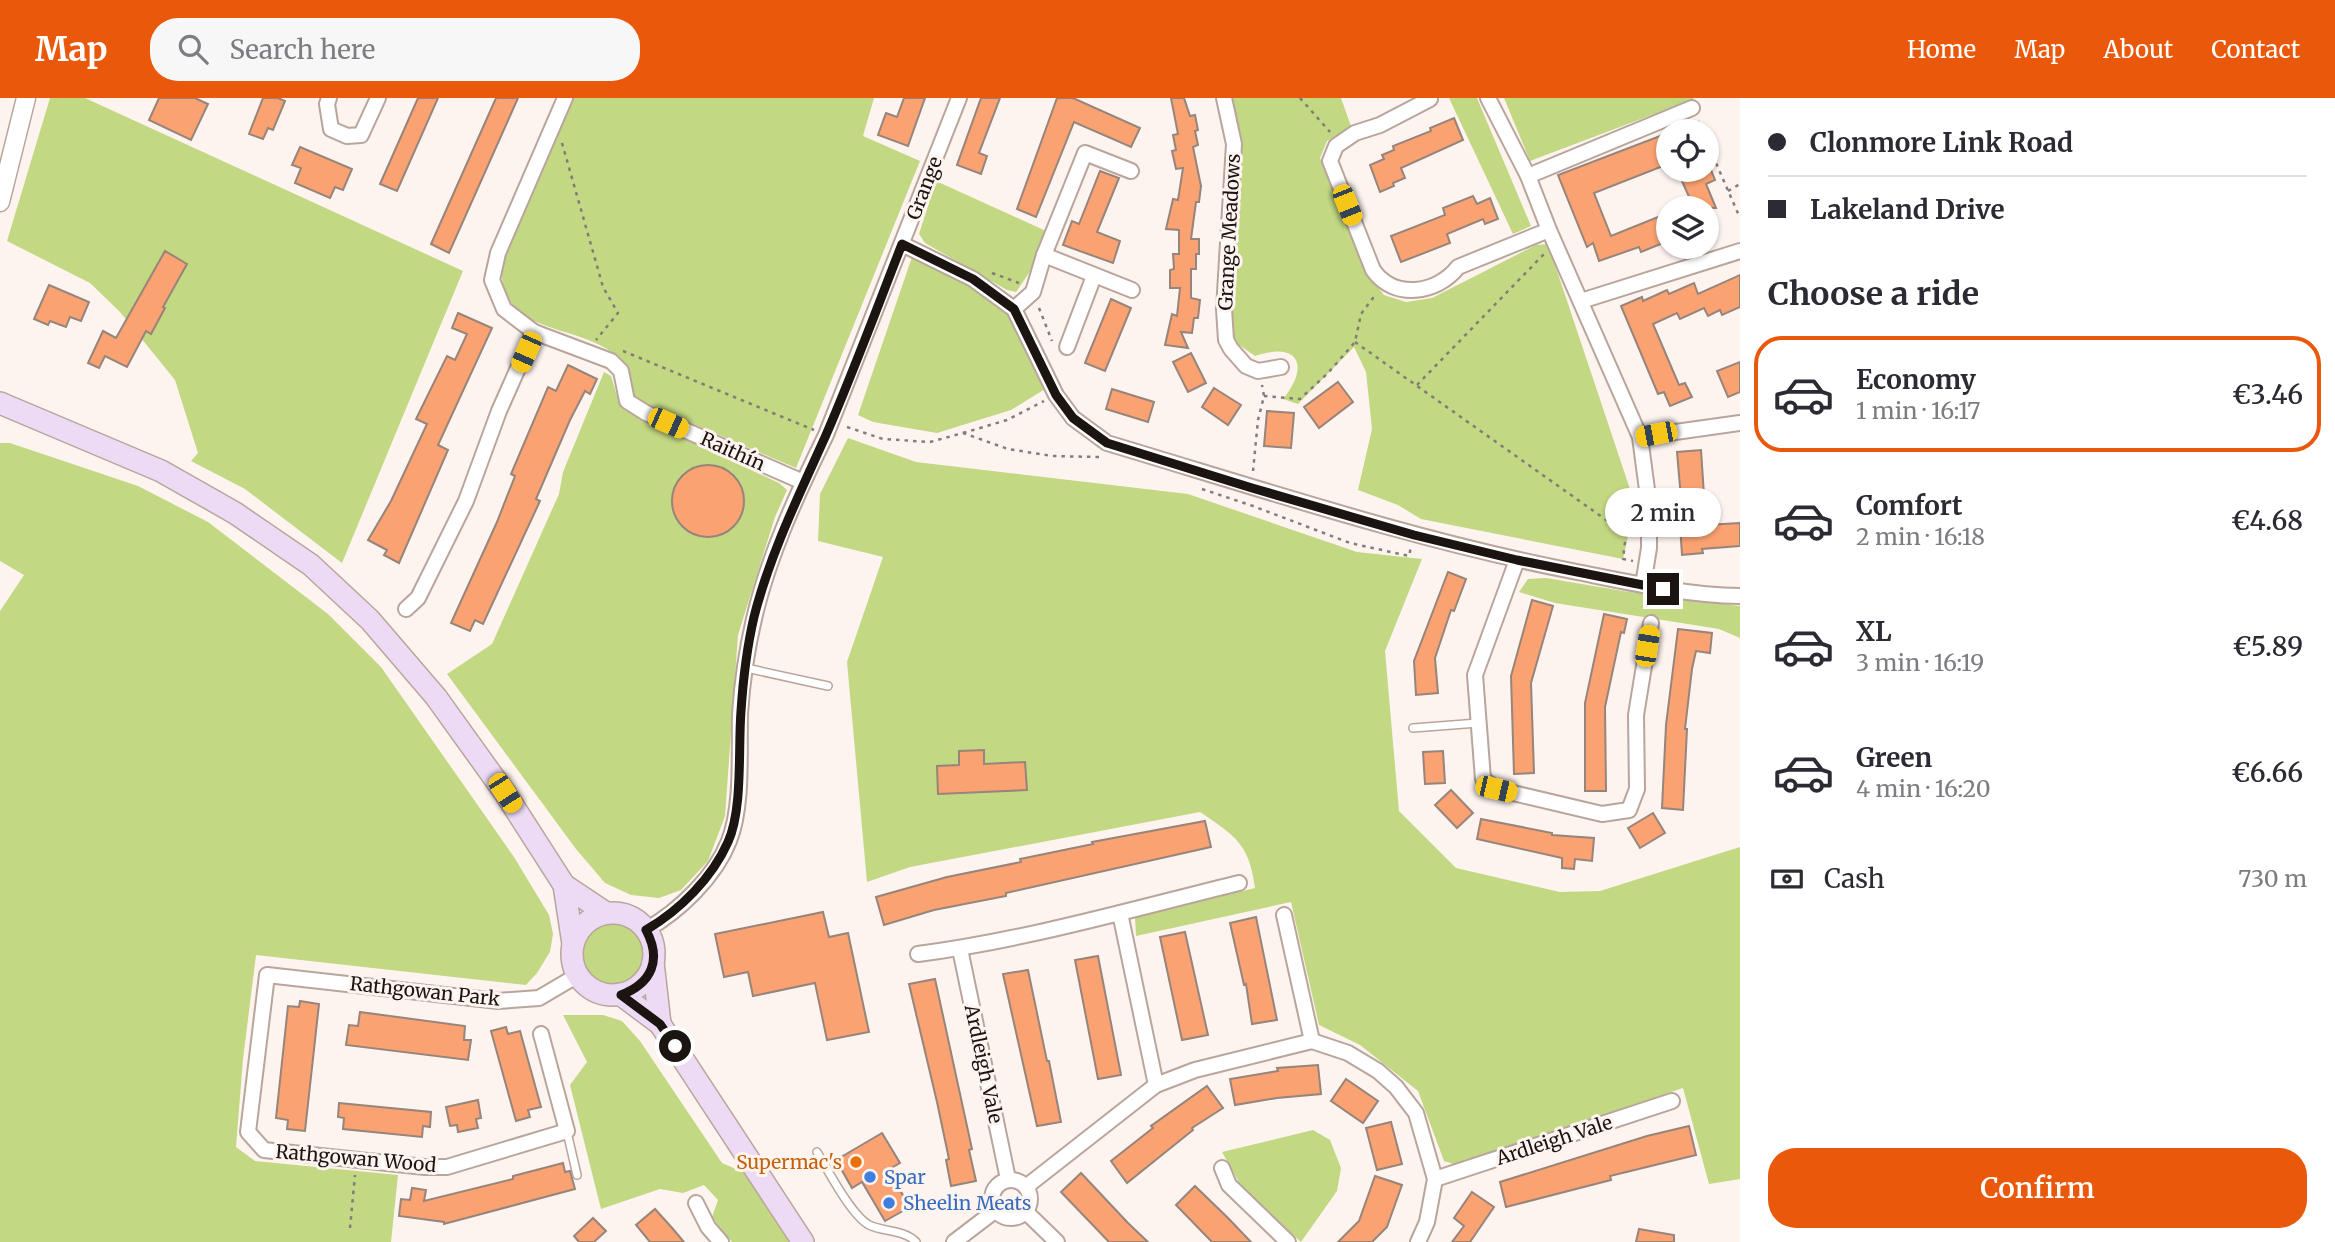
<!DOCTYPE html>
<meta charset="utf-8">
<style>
:root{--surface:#fff;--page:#f7f7f7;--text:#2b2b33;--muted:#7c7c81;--line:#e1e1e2;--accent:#ea580c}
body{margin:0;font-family:Merriweather,serif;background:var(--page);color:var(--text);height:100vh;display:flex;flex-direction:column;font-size:26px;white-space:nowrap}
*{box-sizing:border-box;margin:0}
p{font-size:23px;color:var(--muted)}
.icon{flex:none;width:38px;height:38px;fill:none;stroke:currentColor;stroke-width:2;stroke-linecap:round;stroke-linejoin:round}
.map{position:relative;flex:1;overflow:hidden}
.panel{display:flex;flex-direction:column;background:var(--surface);width:595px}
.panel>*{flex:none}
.top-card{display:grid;align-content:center;height:154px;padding:0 28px;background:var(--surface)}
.tools{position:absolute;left:1656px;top:21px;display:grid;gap:14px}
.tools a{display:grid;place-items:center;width:63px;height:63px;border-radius:50%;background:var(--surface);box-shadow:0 2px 5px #0004;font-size:35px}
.end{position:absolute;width:32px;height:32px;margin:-16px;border:9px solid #1b1410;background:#fff;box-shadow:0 0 0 4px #fff}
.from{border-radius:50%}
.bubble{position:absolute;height:49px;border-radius:24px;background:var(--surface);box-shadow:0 2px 5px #0004;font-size:23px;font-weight:600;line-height:49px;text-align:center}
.car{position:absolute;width:21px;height:42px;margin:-21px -10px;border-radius:9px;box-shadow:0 0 5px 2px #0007;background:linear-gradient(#f5c518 24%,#345 0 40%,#f5c518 0 76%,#345 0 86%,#f5c518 0)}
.top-card b{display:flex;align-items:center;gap:24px;height:66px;font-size:26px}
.top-card b+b{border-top:2px solid var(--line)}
.top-card i{width:18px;height:18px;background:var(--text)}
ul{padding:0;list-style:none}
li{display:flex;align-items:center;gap:21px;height:116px;margin:0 14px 10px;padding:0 14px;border:4px solid transparent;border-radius:28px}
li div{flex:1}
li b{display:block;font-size:26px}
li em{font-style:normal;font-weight:600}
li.current{border-color:var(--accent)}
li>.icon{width:63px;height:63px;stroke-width:1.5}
h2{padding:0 28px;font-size:32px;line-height:84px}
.pay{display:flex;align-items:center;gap:18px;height:77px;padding:0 28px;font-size:26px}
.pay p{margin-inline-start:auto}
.primary-button{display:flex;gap:14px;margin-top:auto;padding:14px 28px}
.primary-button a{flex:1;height:80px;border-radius:28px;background:var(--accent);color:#fff;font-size:28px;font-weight:600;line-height:80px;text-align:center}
header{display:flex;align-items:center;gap:42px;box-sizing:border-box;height:98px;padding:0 35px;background:var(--accent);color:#fff}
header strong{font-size:33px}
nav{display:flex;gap:38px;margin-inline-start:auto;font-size:24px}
.search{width:490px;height:63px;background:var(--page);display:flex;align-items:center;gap:18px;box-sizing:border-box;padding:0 24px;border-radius:28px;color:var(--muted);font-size:26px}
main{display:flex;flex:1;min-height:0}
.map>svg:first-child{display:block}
</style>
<header>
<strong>Map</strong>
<div class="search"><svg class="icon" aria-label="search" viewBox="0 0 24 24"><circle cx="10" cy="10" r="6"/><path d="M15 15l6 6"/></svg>Search here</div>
<nav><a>Home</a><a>Map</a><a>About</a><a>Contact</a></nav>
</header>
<main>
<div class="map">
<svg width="1740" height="1144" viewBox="0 0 1740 1144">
<rect width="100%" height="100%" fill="#fdf4f0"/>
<!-- green -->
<g fill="#c2d882">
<path d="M50 0H85L463 173 342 465 245 391 191 363 198 355 175 282 120 214 90 185 7 143Z"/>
<path d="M574 0H874L863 38 920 63 796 370 635 301C629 290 627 268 620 261 581 222 494 242 502 161Z"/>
<path d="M1231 0H1341L1351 28 1327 43 1320 60 1368 176 1384 197 1406 204 1432 200 1536 147 1548 146 1635 406 1623 461 1421 421 1398 407 1358 392 1372 331 1366 274 1354 249 1298 306 1283 301C1310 268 1299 243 1255 258L1238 246 1231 232Z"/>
<path d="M1449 0H1477L1531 128 1513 136Z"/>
<path d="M1504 0H1693L1694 1 1530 63Z"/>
<path d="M936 83 1046 133 1031 172 1016 194 1007 192 925 145 919 136Z"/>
<path d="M912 159 947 168 1003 201 1050 288 1011 312 937 335 873 324 858 317Z"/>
<path d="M604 274 611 278 619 305 632 316 779 385 787 392 775 419 738 537 725 718 708 763 681 792 659 800 631 797 605 785 576 751 447 576 492 546 559 396 563 374Z"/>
<path d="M848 340 916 364 1188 396 1357 454 1422 461 1385 553 1399 713 1456 770 1560 794 1600 793 1740 749V1081L1709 1086 1683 990 1456 1067 1444 1063 1418 993 1360 947 1319 927 1291 804 1136 838 1135 819 1255 790C1249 745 1235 738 1200 714L910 769 867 784 847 564 883 459 818 443 820 396Z"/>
<path d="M0 345H10L138 388 208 424 328 516 381 569 514 759 549 817 553 836 550 854 537 875 526 887 256 857 243 961 236 1049 255 1063 398 1077 391 1144H0V513L24 477 0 463Z"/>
<path d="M1546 480 1629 494 1740 508V540L1719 531 1555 505 1519 494 1528 481Z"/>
<circle cx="613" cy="856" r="30"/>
<path d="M563 917H603L622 923 640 943 722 1065 747 1076 794 1144H732L712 1119 718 1102 704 1087 683 1095 660 1091 601 1111 570 987 587 964Z"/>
<path d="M1313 1032 1330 1042 1341 1070 1337 1093 1301 1144 1241 1088 1222 1054Z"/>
</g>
<!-- building -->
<g fill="#faa271" stroke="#97847a" stroke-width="2">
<path d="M159 0H195L208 6 191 42 149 22Z"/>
<path d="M263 0H278L285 3 273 32 268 30 263 41 249 36Z"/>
<path d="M418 0H438L397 93 380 86Z"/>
<path d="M496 0H518L449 155 431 146Z"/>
<path d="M904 0H925L908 48 878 37 886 15 897 19Z"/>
<path d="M981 0H1000L979 55 987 58 981 76 957 67Z"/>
<path d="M1057 0H1073L1140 30 1131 49 1074 24 1036 119 1017 111Z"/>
<path d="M1171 0H1184L1190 18 1195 17 1198 32 1195 33 1198 47 1193 49 1201 88 1199 104H1196L1191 141H1199V156H1196V171H1191V200L1200 202 1198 220H1194L1192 235 1181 234 1188 250 1165 247 1172 216 1177 218 1180 190H1170V172L1174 171 1173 156H1179V132L1166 131 1173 101 1178 102 1183 70 1176 71 1172 53 1176 52 1173 37 1178 36Z"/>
<path d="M1454 20 1463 42 1401 70 1405 80 1393 85 1394 88 1380 94 1370 67 1384 61 1382 57 1394 52 1393 48 1431 33 1430 30Z"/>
<path d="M1668 35V66L1594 95 1611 138 1668 115V143L1641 154 1639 149 1599 163 1593 145 1587 149 1558 77Z"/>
<path d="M300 49 352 71 343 92 335 89 330 100 295 85 301 70 292 67Z"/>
<path d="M1677 72H1711L1715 82 1706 86 1716 110H1694Z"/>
<path d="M1100 73 1119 80 1097 134 1120 143 1113 165 1063 147 1072 123 1079 126Z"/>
<path d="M1473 98 1477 106 1490 100 1498 121 1485 126 1483 121 1447 136 1450 145 1401 164 1391 138 1445 117 1443 110Z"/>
<path d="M165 153 187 166 163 209 165 210 151 236 146 233 127 269 105 258 99 270 88 265 103 233 116 240Z"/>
<path d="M1740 177V209L1722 217 1720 212 1708 218 1704 210 1680 221 1677 215 1653 226 1679 287 1685 285 1692 299 1670 308 1664 294 1658 296 1621 208 1642 199 1643 203 1667 192 1669 196 1694 185 1698 196Z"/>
<path d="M49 187 89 204 81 223 70 219 66 229 50 223 48 227 34 221Z"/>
<path d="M1111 201 1131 210 1105 273 1085 265Z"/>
<path d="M458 215 492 230 438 347 448 352 399 465 384 457 387 452 368 442 391 403 427 326 416 321 447 258 455 262 467 236 452 230Z"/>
<path d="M1191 255 1206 285 1188 294 1173 264Z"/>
<path d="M1740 264V294L1728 299 1717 273Z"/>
<path d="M568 267 597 281 590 296 585 293 570 322 536 401 540 403 483 526 475 522 470 533 451 525 497 424 515 378 511 376 548 289 556 293Z"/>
<path d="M1338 284 1353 304 1319 330 1304 309Z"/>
<path d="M1214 290 1241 307 1228 327 1202 309Z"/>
<path d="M1112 291 1154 304 1148 324 1106 311Z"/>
<path d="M1267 313 1294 315 1291 350 1264 348Z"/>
<path d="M1701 352 1706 427 1740 425V448L1702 451 1703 455 1682 457 1679 412H1682L1677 354Z"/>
<circle cx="708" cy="403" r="36"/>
<path d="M1448 474 1466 481 1454 513 1451 512 1435 560 1438 595 1416 597 1414 563Z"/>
<path d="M1532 502 1553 508 1531 585 1534 675 1514 676 1511 578Z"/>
<path d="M1604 516 1627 521 1624 535 1621 534 1605 609 1606 693H1585V605Z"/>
<path d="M1678 531 1712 535 1710 555 1696 553 1692 571 1685 631H1687L1683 712 1662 710 1666 627Z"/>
<path d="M984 652V666L1025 664 1027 692 938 696 937 668 959 667V653Z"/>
<path d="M1443 653 1445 685 1425 686 1423 654Z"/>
<path d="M1451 692 1473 715 1457 730 1435 707Z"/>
<path d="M1653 715 1665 735 1640 750 1628 730Z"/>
<path d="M1481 721 1552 735V737L1594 740 1592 763 1575 761 1574 771 1562 770V760L1477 741Z"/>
<path d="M1205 723 1211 749 1006 795V798L934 812 884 827 876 799 947 779 1021 764 1020 761 1093 746 1092 744Z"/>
<path d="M823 814 829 839 848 835 869 934 827 942 815 885 753 898 748 874 724 879 715 836Z"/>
<path d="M1256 819 1277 922 1252 926 1246 886 1244 887 1230 825Z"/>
<path d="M1185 834 1208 937 1182 942 1160 839Z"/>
<path d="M1098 858 1121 977 1098 981 1075 862Z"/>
<path d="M1028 872 1047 963H1049L1061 1024 1037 1028 1003 876Z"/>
<path d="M935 881 972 1051 969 1052 976 1083 951 1088 946 1062 949 1061 937 1004 909 886Z"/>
<path d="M300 903 319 906 305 1033 287 1031 288 1022 276 1020 288 908 299 909Z"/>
<path d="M360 914 465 928 464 942H471L468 962 346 947 349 927 358 928Z"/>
<path d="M506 929 508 936 520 933 541 1009 528 1012 530 1019 516 1023 491 933Z"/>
<path d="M1318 967 1321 996 1277 1000 1235 1007 1230 981 1278 973 1277 970Z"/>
<path d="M1346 981 1378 1003 1363 1025 1331 1003Z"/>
<path d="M1207 988 1223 1010 1192 1030 1193 1032 1127 1085 1111 1063 1153 1030 1151 1028Z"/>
<path d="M478 1002 481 1020 476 1021 478 1030 458 1034 457 1027 450 1028 446 1009Z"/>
<path d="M339 1005 431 1014 430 1029 423 1028 422 1039 343 1031 344 1020 338 1019Z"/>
<path d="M1391 1024 1402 1066 1377 1072 1366 1030Z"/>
<path d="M1689 1028 1696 1057 1610 1078 1611 1082 1506 1109 1500 1084 1647 1038Z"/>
<path d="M882 1035 900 1065 888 1072 910 1109 885 1123 862 1084 852 1090 836 1062Z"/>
<path d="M563 1065 565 1074 570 1073 575 1091 444 1126V1124L399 1118 401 1101 410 1102 412 1090 426 1092 424 1103 513 1081V1078Z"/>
<path d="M1081 1075 1128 1125 1148 1144H1109L1061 1094Z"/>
<path d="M1375 1078 1402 1087 1387 1129 1372 1144H1338L1359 1123Z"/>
<path d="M1195 1088 1228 1120 1251 1144H1212L1176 1107Z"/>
<path d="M1472 1094 1494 1109 1470 1144H1452L1464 1128 1454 1120Z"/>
<path d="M655 1111 673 1131 684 1144H650L636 1127Z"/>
<path d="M593 1120 606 1133 594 1144H579L574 1138Z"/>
<path d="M1639 1131 1674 1137V1144H1636Z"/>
</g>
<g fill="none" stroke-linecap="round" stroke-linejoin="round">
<defs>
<g id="service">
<path d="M746 570 828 588"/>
<path d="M1413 630 1478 625"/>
<path d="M567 1034 577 1077"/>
<path d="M817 1054C828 1072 851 1117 869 1127 884 1134 905 1132 916 1144"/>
</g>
<g id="minor">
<path d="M329 0 327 6 331 31 347 38 361 37 378 0"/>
<path d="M565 0 498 155 492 182 504 211 534 234 611 263 621 273 627 303 646 315 803 384"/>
<path d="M1224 0 1234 46 1224 211 1226 242 1231 251 1246 268 1258 273 1281 269"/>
<path d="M1488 0 1528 78 1549 132 1640 339 1649 407V450L1643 487"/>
<path d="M1430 1 1380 27 1355 35 1336 48 1330 63 1373 172C1394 202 1437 196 1458 169L1549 132"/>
<path d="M1528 78 1692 10"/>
<path d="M902 146 973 181 1014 211 1056 297 1073 320 1107 345C1261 391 1414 442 1572 473 1628 484 1683 497 1740 498"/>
<path d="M1044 157 1132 192"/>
<path d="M1581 203 1740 153"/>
<path d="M1014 211 1033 194 1044 157 1085 55 1131 73"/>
<path d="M1067 249 1094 178"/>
<path d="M1640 339 1740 325"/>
<path d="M1517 462 1475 577 1483 681 1496 691 1602 716 1629 712 1637 691 1636 617 1651 525"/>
<path d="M406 511 418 500 466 403 499 313 534 234"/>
<path d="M1120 815 1156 987"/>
<path d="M1284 817 1312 943"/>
<path d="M646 832C679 813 715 779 729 743 743 708 739 654 740 616 742 585 747 551 754 521 768 459 798 394 826 337L959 0"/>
<path d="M960 851 1008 1081"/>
<path d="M918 856C1026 842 1133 811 1239 785"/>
<path d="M541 936 567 1033 447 1069H425L264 1052 248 1034 267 877 498 903 539 900 578 877"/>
<path d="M1222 1070 1229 1087 1288 1144"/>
<path d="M1435 1081 1672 1003"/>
<circle cx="1011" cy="1101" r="19"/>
<path d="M1027 1088 1156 987 1195 972 1312 943 1348 955 1378 973 1396 989 1416 1015 1435 1081 1427 1124 1418 1144"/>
<path d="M696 1105 708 1129 721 1144"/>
<path d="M1026 1114 1057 1144"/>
<path d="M954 1144 996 1112"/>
</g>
<path id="tertiary" d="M0 104 26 0"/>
<g id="secondary">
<path d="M0 305 161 373 235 415 311 467 370 522 436 599 505 695 564 787 606 815"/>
<path d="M564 787 573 846"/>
<circle cx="613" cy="856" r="41"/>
<path d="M653 864 660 926"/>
<path d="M620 896 660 926 803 1144"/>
</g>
</defs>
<!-- service casing -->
<use href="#service" stroke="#b9a59b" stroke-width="10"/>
<!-- minor casing -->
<use href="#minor" stroke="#b9a59b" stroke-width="18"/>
<!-- tertiary casing -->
<use href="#tertiary" stroke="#b9a59b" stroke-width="21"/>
<!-- secondary casing -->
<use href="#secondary" stroke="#b9a59b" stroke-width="24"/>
<!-- path -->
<g stroke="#847c78" stroke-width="2.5" stroke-dasharray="3.5 5" stroke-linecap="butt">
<path d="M1300 0 1330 34"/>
<path d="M1698 23 1702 33"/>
<path d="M1706 42 1740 120"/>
<path d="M562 45 603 189 618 215 596 242"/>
<path d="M1728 93 1740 86"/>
<path d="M992 175 1019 185"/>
<path d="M1039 210 1052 243"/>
<path d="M1355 244 1626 436 1623 461 1633 463"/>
<path d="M623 253 814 332"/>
<path d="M1417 287 1544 156"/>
<path d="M1264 298 1300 301 1328 275 1355 244 1361 216 1376 196"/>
<path d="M847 329 883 341 930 344 963 335 1008 351 1052 358 1099 359"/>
<path d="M963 335 1007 322 1044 303"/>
<path d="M1253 373 1258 322 1264 298 1262 287"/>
<path d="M1202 391 1253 408 1350 445 1409 458 1411 449"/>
<path d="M350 1130 355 1077"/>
</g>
<!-- service -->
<use href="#service" stroke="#fff" stroke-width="7"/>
<!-- minor -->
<use href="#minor" stroke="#fff" stroke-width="14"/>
<!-- tertiary -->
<use href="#tertiary" stroke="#fff" stroke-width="18"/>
<!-- secondary -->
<use href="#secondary" stroke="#eddbf6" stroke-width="21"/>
</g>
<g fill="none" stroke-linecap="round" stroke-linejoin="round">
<!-- route -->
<path stroke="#1b1410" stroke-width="9" d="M675 948 660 926 621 897C652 885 662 862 646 832 680 812 712 780 728 744 743 711 738 651 741 613 743 583 747 549 754 519 770 456 799 397 826 337 853 275 877 210 902 146L973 181 1014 211 1056 297 1073 320 1107 345 1252 390 1414 437 1517 462 1663 491"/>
</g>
<!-- markers -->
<circle fill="#e8710a" stroke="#fdf4f0" stroke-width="2.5" cx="856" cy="1064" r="7"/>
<g fill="#3f7fe0" stroke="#fdf4f0" stroke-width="2.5">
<circle cx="870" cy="1079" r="7"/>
<circle cx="889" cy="1105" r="7"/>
</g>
<g text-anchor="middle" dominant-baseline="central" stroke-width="6" stroke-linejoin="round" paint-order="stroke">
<!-- street labels -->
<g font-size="19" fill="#1b1410" stroke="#fdf4f0">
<text transform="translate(924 90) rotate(-69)">Grange</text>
<text transform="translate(1229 134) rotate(-87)">Grange Meadows</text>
<text transform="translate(733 353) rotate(24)">Raithín</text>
<text transform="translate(425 893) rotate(6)">Rathgowan Park</text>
<text transform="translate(984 966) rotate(78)">Ardleigh Vale</text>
<text transform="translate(1554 1042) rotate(-18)">Ardleigh Vale</text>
<text transform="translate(356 1060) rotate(5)">Rathgowan Wood</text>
</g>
<!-- food labels -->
<g font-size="19" fill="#c56008" stroke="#fdf4f0" text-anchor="end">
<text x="842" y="1064">Supermac's</text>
</g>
<!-- shop labels -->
<g font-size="19" fill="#366cbe" stroke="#fdf4f0" text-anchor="start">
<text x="884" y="1079">Spar</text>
<text x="903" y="1105">Sheelin Meats</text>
</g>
</g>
</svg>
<div class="tools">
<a><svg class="icon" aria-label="locate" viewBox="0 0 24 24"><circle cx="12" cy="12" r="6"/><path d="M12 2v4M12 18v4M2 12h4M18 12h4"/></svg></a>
<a><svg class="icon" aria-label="layers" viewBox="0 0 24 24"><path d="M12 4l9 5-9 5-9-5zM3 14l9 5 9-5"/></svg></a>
</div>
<i class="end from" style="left:675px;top:948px"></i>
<i class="end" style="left:1663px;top:491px"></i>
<div class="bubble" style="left:1605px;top:390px;width:116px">2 min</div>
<i class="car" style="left:1347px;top:107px;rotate:158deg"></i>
<i class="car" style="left:526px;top:254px;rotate:204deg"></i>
<i class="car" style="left:668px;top:325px;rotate:114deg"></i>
<i class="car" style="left:1656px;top:336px;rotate:259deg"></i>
<i class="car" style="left:1647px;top:548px;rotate:9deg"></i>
<i class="car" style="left:1496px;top:691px;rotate:103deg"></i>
<i class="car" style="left:505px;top:695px;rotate:147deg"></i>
</div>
<section class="panel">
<div class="top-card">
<b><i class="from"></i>Clonmore Link Road</b>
<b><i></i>Lakeland Drive</b>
</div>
<h2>Choose a ride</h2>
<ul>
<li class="current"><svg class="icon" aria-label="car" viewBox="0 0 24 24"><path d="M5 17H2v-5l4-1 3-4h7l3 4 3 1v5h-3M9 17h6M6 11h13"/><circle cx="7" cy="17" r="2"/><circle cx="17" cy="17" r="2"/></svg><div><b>Economy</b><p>1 min · 16:17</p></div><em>€3.46</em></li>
<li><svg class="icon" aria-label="car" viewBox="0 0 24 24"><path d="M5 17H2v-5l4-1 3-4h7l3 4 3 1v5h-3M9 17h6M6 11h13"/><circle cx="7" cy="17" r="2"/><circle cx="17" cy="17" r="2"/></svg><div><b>Comfort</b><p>2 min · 16:18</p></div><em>€4.68</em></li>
<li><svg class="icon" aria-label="car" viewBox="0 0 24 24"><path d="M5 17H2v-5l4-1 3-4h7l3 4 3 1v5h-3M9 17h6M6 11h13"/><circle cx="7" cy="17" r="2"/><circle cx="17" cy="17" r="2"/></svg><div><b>XL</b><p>3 min · 16:19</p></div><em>€5.89</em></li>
<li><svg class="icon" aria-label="car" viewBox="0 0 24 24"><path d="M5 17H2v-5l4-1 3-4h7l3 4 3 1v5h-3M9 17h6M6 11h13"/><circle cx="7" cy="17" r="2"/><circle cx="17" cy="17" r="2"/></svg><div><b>Green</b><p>4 min · 16:20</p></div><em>€6.66</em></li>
</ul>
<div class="pay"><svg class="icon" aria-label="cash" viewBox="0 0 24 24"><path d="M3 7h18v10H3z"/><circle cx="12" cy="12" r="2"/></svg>Cash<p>730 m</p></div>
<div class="primary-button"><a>Confirm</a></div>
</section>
</main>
